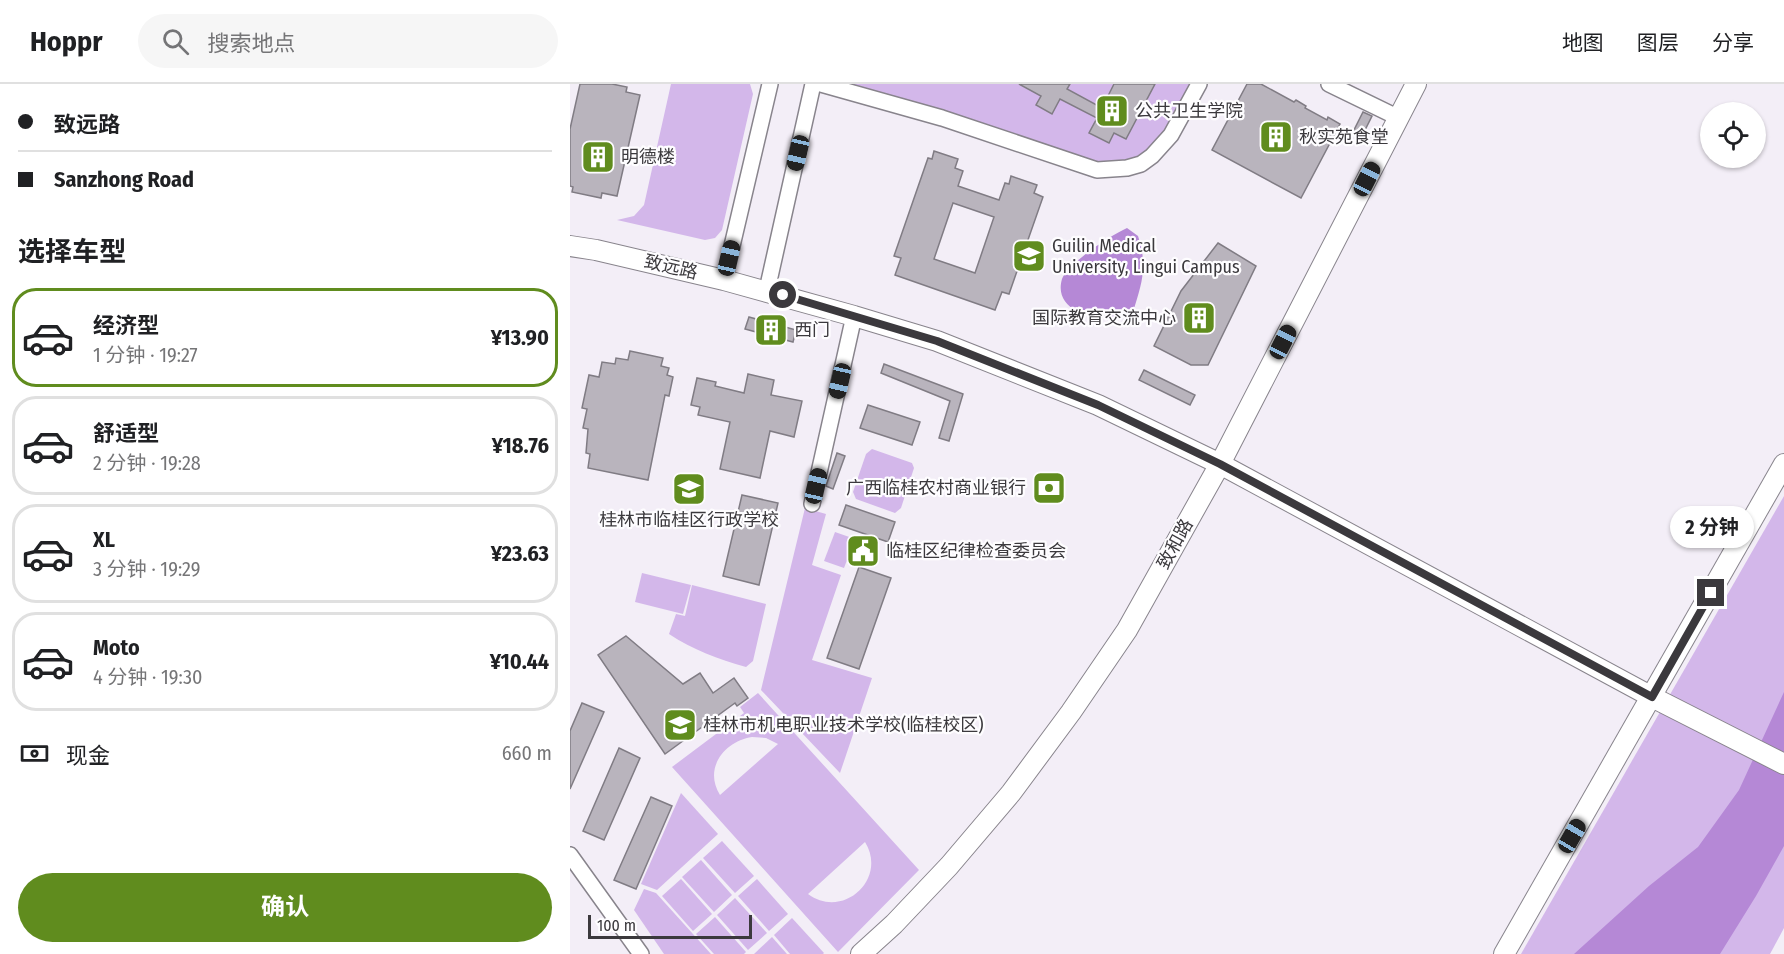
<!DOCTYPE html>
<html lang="zh">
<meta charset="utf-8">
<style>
:root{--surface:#fff;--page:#f6f6f6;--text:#202124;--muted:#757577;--line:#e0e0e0;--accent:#608c1e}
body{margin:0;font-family:"Fira Sans Condensed","Noto Sans SC",sans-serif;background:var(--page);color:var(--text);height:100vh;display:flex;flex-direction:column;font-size:22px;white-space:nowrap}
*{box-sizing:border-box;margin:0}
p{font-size:20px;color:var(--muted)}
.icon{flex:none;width:33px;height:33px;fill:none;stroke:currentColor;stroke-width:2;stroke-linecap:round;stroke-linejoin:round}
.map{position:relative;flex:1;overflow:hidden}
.panel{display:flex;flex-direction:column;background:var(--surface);width:570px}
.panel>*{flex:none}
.guide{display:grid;align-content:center;height:132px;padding:0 18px;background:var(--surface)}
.controls{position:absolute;left:1130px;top:18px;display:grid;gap:12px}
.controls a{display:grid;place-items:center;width:66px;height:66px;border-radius:50%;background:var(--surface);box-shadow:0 2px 4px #0004;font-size:30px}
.scale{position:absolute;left:18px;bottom:15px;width:164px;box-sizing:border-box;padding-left:6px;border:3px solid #3b393d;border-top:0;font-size:16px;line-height:21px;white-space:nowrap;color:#3b393d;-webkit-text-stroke:4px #fefdff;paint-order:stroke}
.end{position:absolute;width:27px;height:27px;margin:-14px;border:8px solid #3b393d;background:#fff;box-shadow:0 0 0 3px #fff}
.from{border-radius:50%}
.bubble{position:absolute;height:42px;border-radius:21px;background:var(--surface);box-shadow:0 2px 4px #0004;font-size:20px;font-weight:700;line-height:42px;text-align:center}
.car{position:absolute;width:18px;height:36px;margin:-18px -9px;border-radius:8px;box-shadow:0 0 4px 2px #0007;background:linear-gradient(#222 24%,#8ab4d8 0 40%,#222 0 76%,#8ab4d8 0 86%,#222 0)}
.guide b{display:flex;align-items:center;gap:21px;height:57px;font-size:22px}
.guide b+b{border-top:2px solid var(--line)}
.guide i{width:15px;height:15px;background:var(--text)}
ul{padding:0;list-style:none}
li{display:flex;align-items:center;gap:18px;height:99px;margin:0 12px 9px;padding:0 6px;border:3px solid var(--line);border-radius:24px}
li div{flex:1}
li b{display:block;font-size:22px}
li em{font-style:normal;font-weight:700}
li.selected{border-color:var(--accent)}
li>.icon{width:54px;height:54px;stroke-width:1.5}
h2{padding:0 18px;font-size:27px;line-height:72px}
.pay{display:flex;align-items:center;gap:15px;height:66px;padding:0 18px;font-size:22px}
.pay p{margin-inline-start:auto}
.cta{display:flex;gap:12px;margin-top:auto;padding:12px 18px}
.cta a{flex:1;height:69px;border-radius:36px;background:var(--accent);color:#fff;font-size:24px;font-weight:700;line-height:69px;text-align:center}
header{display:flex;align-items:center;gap:36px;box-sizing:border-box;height:84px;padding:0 30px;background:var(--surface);border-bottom:2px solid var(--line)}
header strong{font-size:28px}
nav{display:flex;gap:33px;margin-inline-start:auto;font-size:21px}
.search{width:420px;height:54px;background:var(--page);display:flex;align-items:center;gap:15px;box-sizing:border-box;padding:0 21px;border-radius:33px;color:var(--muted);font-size:22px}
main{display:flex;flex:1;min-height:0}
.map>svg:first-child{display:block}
</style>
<header>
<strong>Hoppr</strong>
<div class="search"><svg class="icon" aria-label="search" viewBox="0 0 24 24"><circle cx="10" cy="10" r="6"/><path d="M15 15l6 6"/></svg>搜索地点</div>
<nav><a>地图</a><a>图层</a><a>分享</a></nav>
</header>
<main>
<section class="panel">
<div class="guide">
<b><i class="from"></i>致远路</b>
<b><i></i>Sanzhong Road</b>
</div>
<h2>选择车型</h2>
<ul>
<li class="selected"><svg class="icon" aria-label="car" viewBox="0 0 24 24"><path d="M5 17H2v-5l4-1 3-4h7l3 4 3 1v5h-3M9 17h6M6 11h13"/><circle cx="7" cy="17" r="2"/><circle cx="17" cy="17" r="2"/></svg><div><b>经济型</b><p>1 分钟 · 19:27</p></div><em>¥13.90</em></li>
<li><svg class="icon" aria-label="car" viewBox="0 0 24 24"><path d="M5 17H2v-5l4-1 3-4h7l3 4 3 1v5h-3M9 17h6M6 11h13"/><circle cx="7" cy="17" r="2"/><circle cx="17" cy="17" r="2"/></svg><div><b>舒适型</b><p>2 分钟 · 19:28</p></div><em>¥18.76</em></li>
<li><svg class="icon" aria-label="car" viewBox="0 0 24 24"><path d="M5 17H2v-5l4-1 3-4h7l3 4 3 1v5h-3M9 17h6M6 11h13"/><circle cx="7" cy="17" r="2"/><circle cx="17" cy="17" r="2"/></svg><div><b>XL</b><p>3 分钟 · 19:29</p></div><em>¥23.63</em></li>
<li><svg class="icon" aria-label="car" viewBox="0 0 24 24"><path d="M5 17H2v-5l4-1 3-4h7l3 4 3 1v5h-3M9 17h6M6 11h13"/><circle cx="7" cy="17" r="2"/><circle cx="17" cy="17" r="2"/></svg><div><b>Moto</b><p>4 分钟 · 19:30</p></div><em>¥10.44</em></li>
</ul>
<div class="pay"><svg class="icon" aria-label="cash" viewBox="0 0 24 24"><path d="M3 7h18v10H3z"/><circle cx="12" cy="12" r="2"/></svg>现金<p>660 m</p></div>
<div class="cta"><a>确认</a></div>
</section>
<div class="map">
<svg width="1214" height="870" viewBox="0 0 1214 870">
<rect width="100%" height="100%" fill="#f3eef7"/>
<!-- green -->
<g fill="#d3b7ea" fill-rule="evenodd">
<path d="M101 0H180L183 10 152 146 145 154 135 156 47 136 64 132 74 121Z"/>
<path d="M251 0H629L591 62 543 86Z"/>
<path d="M302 365 342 379 344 384 331 424 325 429 286 415 283 408 296 370Z"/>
<path d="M1214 412V844L1200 870H951Z"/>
<path d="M235 424 256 430 242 481 271 491 242 576 302 594 270 689 191 606Z"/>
<path d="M265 448 285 455 274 484 254 477Z"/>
<path d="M72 489 121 501 113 530 65 518Z"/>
<path d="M122 501 196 520 183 577 176 583C148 575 123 566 99 550L106 530 115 532Z"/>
<path d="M188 609 349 786 268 868 102 683 174 629 170 623ZM182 653 196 654 208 660 150 711C133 684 155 657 182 653ZM295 758C318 795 273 836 238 810Z"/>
<path d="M111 709 148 750 87 806 71 800Z"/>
<path d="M152 757 184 792 165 809 133 774Z"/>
<path d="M131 776 162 811 144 828 112 793Z"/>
<path d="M111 795 142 830 123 847 92 812Z"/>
<path d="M187 795 218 830 199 847 168 812Z"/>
<path d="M74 805 86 809 141 870H94L64 826Z"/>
<path d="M165 814 197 849 178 866 147 831Z"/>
<path d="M145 833 176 868 174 870H144L126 850Z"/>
<path d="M222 834 254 869 253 870H220L204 851Z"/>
<path d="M202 853 217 870H184Z"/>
</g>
<!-- water -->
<g fill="#b588d6">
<path d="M557 144 568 152C578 182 572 199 563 228 557 230 551 232 545 233 522 236 483 226 492 195 497 180 541 151 557 144Z"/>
<path d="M1214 608V762L1186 812 1150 870H1004L1079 802 1128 763 1169 706Z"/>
</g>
<!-- building -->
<g fill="#b9b4bd" stroke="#807c84" stroke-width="1.5" fill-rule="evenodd">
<path d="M10 0H42L57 3 56 8 70 11 47 112 32 109 31 114 2 108 3 103 0 102V45Z"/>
<path d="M449 0H500L497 5 532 24 544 0H585L556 55 544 49 539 59 519 49 527 34 490 15 482 30 466 21 471 12Z"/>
<path d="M677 0H691L724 18 726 16 736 22 735 24 757 36 758 33 770 40 731 114 642 66Z"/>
<path d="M793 28 802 32 793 50 784 46Z"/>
<path d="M364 67 388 75 385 84 393 87 388 102 429 116 435 99 439 100 441 92 467 101 464 109 473 113 439 210 432 208 425 226 325 191 331 174 324 172 358 74 362 75ZM383 119 424 133 405 189 364 175Z"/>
<path d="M648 159 686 182 638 281H621L584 262 611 207Z"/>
<path d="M179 233 226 246 223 258 175 245Z"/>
<path d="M60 267 93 274 91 282 99 284 97 291 103 293 99 312 95 311 78 396 18 384 20 370 16 369 18 345 13 344 17 325 12 324 19 291 29 293 32 278 45 280 46 274 58 276Z"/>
<path d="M314 280 393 310 379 357 369 354 380 317 311 289Z"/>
<path d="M574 286 625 311 620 321 569 296Z"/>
<path d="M178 290 204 296 201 311 232 317 224 353 200 347 190 394 150 385 160 338 128 331 130 323 121 321 127 294 146 298 145 302 174 309Z"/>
<path d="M298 321 350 338 342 361 290 344Z"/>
<path d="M267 369 275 372 263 405 256 402Z"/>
<path d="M172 411 208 419 189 501 153 492Z"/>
<path d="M276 421 325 438 318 458 269 441Z"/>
<path d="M289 483 321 494 289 585 257 574Z"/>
<path d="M56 552 113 600 130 589 143 609 164 594 178 614 167 622 165 619 95 670 28 571Z"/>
<path d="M12 619 34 628 0 705V647Z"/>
<path d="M49 664 70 674 34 756 13 747Z"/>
<path d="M81 713 102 722 66 805 44 796Z"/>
</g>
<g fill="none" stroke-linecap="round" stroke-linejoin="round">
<defs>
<g id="minor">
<path d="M251 0 372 34 527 86 557 84 571 80 582 72 601 51 629 0"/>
<path d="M759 0 829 34"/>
<path d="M154 196 200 0"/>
<path d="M197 206 243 0"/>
<path d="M242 420 284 232"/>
<path d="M0 771 71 870"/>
</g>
<g id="major">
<path d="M0 162 26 166 154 196 284 232 367 257 528 321 650 380 1082 613 1214 680"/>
<path d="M291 870 324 840 379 782 441 709 501 628 557 546 650 380 846 0"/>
<path d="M934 870 1214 380"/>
</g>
</defs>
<!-- minor casing -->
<use href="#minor" stroke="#88848c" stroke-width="18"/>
<!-- major casing -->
<use href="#major" stroke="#88848c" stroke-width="22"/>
<!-- minor -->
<use href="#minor" stroke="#fff" stroke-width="15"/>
<!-- major -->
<use href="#major" stroke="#fff" stroke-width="20"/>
</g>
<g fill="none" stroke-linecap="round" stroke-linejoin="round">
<!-- route -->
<path stroke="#3b393d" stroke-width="8" d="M213 211 367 257 528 321 650 380 1082 613 1141 509"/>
</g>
<!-- icons -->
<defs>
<symbol id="building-square" viewBox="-11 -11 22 22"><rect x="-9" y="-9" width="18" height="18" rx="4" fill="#608c1e" stroke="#fefdff"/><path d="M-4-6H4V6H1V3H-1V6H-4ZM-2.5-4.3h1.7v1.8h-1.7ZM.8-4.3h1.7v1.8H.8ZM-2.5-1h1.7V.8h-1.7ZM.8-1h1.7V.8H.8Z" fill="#fff"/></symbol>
<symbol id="university-square" viewBox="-11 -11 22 22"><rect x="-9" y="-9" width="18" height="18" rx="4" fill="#608c1e" stroke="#fefdff"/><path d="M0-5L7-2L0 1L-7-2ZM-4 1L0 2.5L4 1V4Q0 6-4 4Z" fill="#fff"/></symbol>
<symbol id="bank-square" viewBox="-11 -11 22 22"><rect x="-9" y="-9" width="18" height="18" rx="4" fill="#608c1e" stroke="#fefdff"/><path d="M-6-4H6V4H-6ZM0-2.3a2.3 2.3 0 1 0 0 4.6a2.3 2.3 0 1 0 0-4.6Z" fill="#fff"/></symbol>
<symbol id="school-square" viewBox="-11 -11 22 22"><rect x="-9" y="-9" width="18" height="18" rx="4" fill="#608c1e" stroke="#fefdff"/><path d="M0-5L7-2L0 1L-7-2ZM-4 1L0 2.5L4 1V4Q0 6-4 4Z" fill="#fff"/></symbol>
<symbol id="civic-square" viewBox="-11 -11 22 22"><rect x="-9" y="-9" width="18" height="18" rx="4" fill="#608c1e" stroke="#fefdff"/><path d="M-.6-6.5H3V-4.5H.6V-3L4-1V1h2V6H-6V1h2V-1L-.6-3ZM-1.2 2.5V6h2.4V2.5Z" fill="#fff"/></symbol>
</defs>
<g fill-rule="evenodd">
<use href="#building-square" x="523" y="8" width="38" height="38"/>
<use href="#building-square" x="687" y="34" width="38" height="38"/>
<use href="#building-square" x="9" y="54" width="38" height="38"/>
<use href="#university-square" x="440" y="153" width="38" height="38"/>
<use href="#building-square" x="610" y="215" width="38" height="38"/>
<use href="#building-square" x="182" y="227" width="38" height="38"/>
<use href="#bank-square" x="460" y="385" width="38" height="38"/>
<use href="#school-square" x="100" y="386" width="38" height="38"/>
<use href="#civic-square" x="274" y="448" width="38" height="38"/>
<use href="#school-square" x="91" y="622" width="38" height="38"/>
</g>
<g text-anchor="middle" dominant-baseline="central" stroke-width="4.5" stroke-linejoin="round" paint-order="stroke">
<!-- poi labels -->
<g font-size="18" fill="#3b393d" stroke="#fefdff" text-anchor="start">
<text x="565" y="27">公共卫生学院</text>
<text x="729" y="53">秋实苑食堂</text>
<text x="51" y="73">明德楼</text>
<text x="482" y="162">Guilin Medical<tspan x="482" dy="21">University, Lingui Campus</tspan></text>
<text x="606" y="234" text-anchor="end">国际教育交流中心</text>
<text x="224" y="246">西门</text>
<text x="456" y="404" text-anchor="end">广西临桂农村商业银行</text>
<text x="119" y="436" text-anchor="middle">桂林市临桂区行政学校</text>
<text x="316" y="467">临桂区纪律检查委员会</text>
<text x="133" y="641">桂林市机电职业技术学校(临桂校区)</text>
</g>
<!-- street labels -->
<g font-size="18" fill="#3b393d" stroke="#fefdff">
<text transform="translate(101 183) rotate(13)">致远路</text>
<text transform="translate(605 460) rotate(-61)">致和路</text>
</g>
</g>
</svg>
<div class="controls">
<a><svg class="icon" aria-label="locate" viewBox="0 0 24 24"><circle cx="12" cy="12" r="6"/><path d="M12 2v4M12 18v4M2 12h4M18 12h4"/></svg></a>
</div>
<div class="scale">100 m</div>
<i class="end from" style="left:213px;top:211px"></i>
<i class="end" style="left:1141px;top:509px"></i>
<div class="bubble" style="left:1100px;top:422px;width:84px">2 分钟</div>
<i class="car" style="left:228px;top:69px;rotate:193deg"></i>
<i class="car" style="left:797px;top:95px;rotate:27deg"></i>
<i class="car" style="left:159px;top:174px;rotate:13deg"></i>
<i class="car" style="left:713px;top:258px;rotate:27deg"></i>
<i class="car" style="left:270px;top:297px;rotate:193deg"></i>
<i class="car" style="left:246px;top:402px;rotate:13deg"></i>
<i class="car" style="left:1002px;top:752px;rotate:30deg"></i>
</div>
</main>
